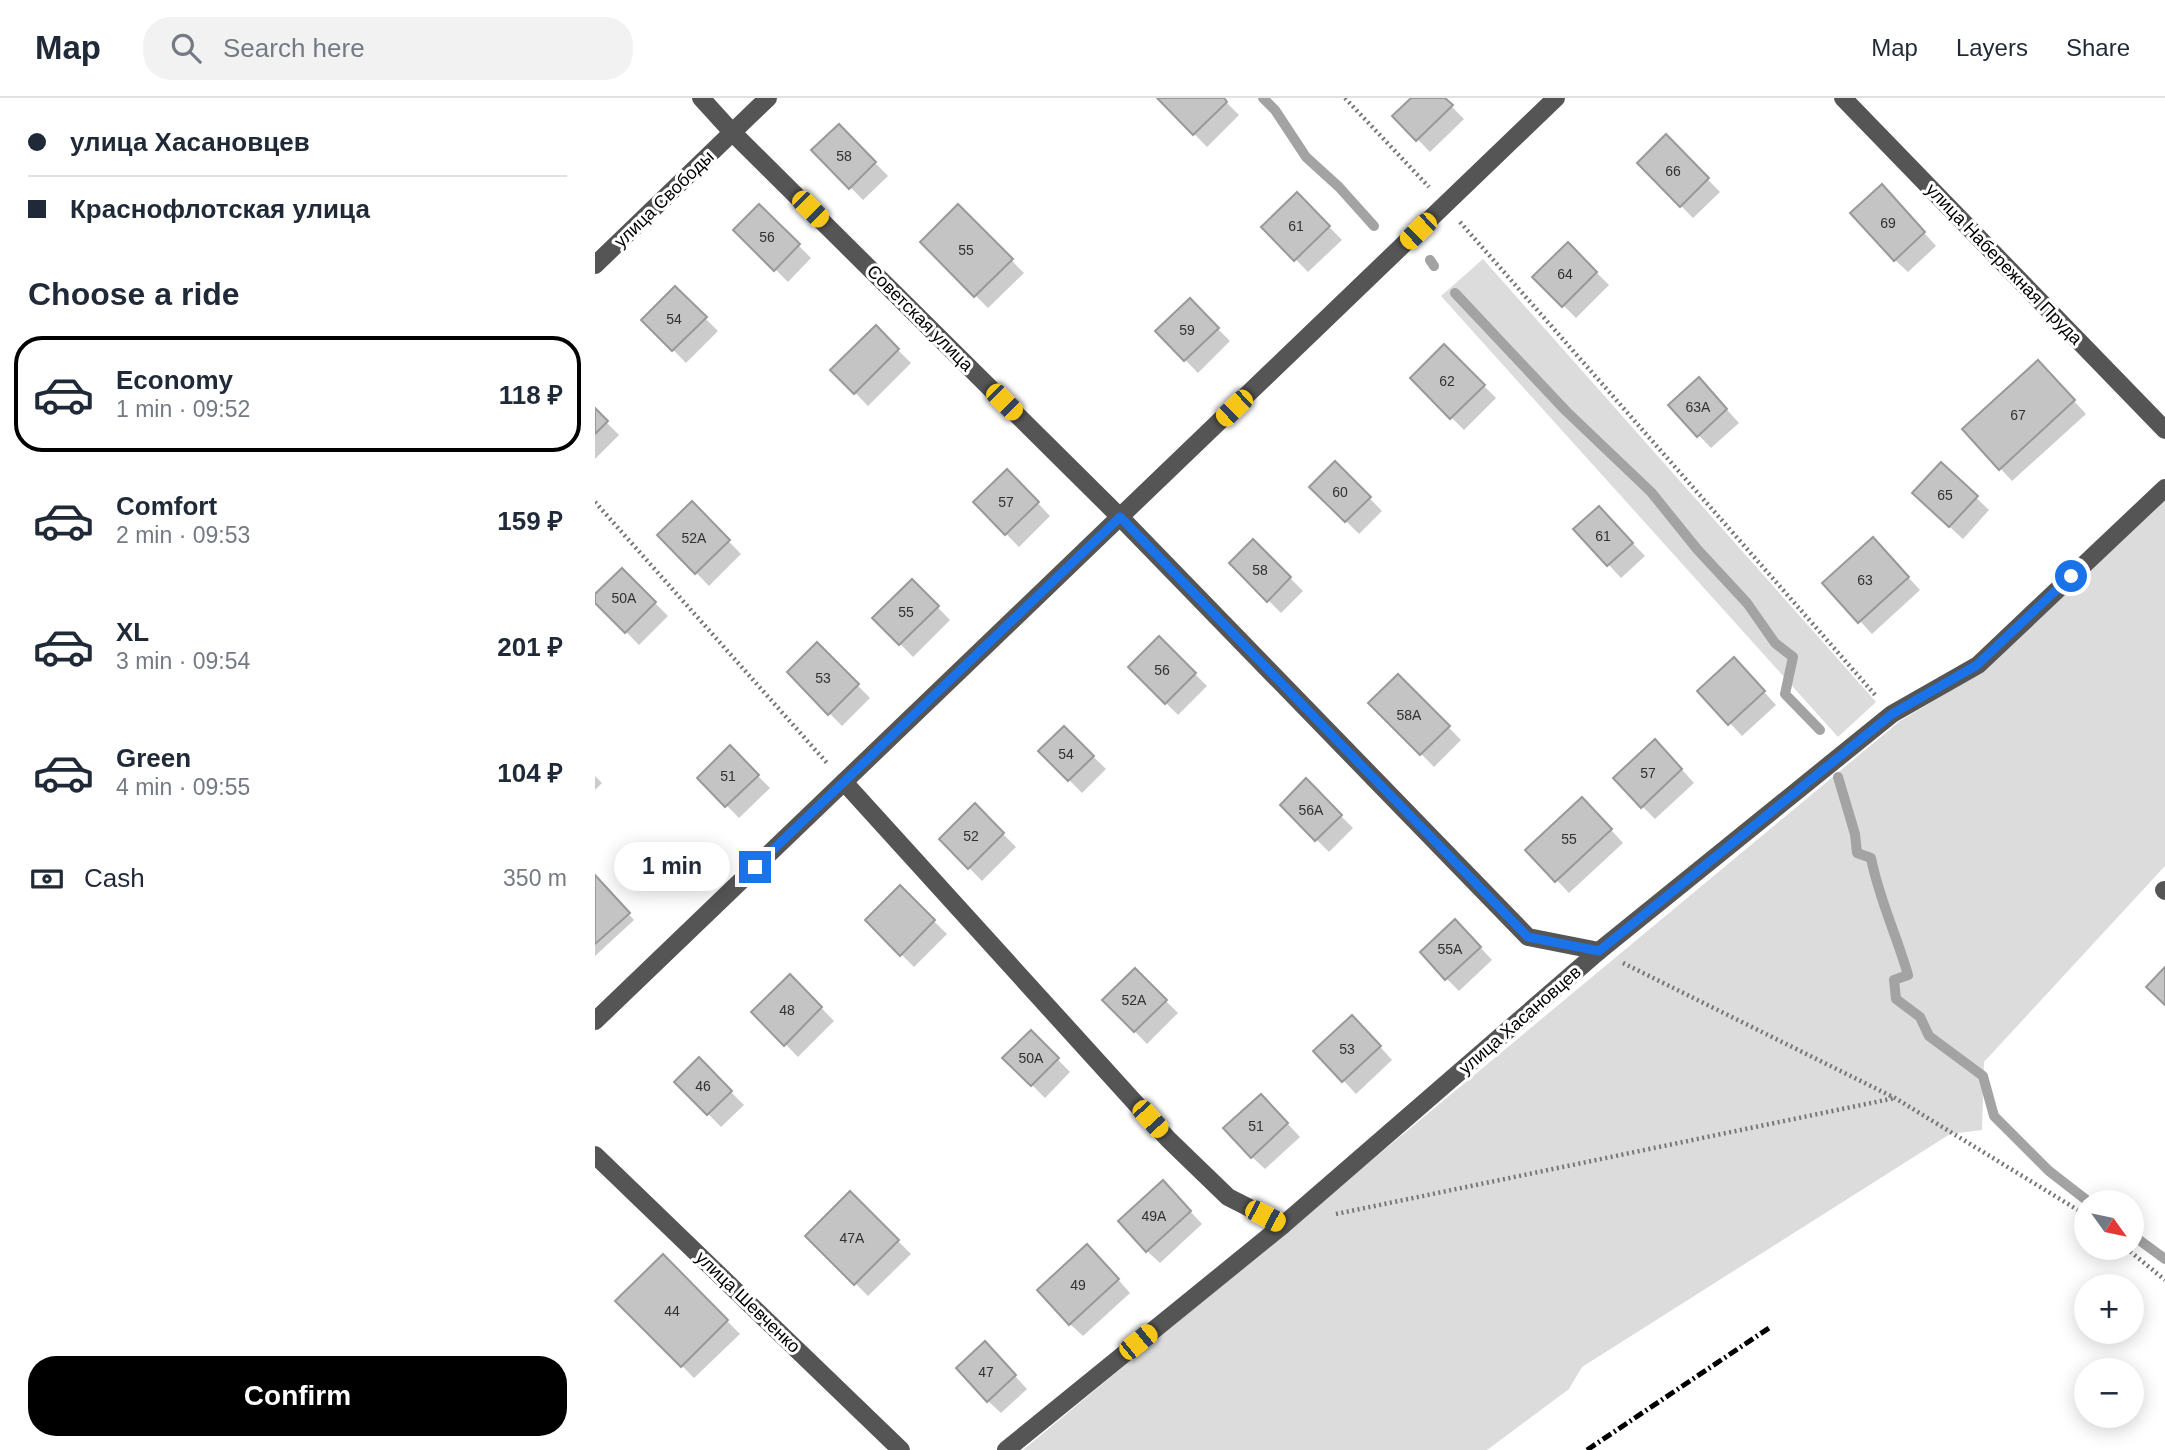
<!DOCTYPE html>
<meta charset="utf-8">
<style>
:root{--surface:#fff;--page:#f2f2f3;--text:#1f2937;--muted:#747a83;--line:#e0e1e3;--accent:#000}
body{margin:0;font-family:Arial,sans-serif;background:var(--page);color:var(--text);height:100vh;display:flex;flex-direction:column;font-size:26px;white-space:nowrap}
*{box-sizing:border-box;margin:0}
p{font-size:23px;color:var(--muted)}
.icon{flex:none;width:38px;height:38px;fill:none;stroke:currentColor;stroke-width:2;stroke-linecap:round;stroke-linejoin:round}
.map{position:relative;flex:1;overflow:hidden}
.details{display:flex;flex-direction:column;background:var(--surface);width:595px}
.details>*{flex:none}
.guide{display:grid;align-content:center;height:154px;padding:0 28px;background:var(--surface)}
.needle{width:46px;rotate:123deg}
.buttons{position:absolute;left:1479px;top:1092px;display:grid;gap:14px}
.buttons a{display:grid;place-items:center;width:70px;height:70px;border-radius:50%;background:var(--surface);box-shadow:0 4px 18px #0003;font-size:35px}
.end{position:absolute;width:32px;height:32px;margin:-16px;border:9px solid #1a73e8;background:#fff;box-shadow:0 0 0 4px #fff}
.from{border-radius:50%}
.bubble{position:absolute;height:49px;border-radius:24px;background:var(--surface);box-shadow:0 4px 18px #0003;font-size:23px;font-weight:600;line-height:49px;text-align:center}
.car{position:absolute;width:21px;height:42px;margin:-21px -10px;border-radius:9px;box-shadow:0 0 5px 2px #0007;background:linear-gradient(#f5c518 24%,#345 0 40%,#f5c518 0 76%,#345 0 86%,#f5c518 0)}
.guide b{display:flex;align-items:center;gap:24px;height:66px;font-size:26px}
.guide b+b{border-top:2px solid var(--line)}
.guide i{width:18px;height:18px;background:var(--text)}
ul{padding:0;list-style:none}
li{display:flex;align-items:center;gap:21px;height:116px;margin:0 14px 10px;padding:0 14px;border:4px solid transparent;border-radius:28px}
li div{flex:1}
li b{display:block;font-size:26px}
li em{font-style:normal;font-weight:600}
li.active{border-color:var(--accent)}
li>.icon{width:63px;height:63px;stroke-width:1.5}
h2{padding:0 28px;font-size:32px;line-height:84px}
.pay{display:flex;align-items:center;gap:18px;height:77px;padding:0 28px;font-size:26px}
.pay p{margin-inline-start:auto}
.action{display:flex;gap:14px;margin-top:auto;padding:14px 28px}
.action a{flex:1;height:80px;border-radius:28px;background:var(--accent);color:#fff;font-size:28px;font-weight:600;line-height:80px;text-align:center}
header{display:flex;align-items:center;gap:42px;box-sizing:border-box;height:98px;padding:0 35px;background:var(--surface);border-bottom:2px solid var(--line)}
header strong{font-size:33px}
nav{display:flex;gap:38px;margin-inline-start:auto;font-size:24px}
.search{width:490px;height:63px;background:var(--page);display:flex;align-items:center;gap:18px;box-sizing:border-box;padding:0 24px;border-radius:28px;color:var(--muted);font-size:26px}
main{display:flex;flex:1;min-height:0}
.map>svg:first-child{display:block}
</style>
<header>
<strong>Map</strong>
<div class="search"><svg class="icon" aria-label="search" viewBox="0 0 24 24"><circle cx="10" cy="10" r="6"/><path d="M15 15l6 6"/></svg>Search here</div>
<nav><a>Map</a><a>Layers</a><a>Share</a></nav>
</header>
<main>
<section class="details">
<div class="guide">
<b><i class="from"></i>улица Хасановцев</b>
<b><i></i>Краснофлотская улица</b>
</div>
<h2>Choose a ride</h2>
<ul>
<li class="active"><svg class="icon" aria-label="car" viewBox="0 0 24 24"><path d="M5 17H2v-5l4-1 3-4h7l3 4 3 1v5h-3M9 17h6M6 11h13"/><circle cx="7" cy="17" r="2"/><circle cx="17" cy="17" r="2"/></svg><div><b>Economy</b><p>1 min · 09:52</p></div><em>118 ₽</em></li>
<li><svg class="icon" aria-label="car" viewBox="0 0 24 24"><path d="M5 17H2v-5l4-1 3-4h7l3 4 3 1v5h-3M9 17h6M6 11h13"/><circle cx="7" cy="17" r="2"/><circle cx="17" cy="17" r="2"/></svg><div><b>Comfort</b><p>2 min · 09:53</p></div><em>159 ₽</em></li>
<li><svg class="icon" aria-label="car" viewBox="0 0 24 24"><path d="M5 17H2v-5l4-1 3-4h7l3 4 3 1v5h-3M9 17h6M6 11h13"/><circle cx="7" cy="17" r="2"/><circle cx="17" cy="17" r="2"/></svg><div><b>XL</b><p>3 min · 09:54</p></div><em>201 ₽</em></li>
<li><svg class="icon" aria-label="car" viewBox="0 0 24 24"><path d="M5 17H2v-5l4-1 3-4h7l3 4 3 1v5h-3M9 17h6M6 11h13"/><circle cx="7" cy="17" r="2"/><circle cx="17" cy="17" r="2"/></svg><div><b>Green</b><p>4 min · 09:55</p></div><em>104 ₽</em></li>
</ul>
<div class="pay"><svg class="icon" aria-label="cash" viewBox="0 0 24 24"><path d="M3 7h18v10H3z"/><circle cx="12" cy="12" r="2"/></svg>Cash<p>350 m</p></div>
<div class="action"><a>Confirm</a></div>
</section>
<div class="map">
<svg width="1570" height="1352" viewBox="0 0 1570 1352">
<rect width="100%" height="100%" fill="#fff"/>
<!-- green -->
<g fill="#dcdcdc">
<path d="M888 161 1281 604 1243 639 846 198Z"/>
<path d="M1570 395V768L1389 964 1387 1032 1355 1036 987 1269 974 1291 892 1352H428L1305 623 1382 577Z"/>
</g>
<!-- shadow -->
<g fill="#0003">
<path d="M564 0H627L644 17 612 49Z"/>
<path d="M818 0H848L869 21 835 54 800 18Z"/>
<path d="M244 28 293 78 268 102 219 52Z"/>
<path d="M1071 39 1125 94 1098 120 1044 65Z"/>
<path d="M702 96 747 142 713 174 669 129Z"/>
<path d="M1299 101 1341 148 1313 174 1300 162Z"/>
<path d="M164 108 216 160 193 184 141 132Z"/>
<path d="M363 108 429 175 393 210 327 144Z"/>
<path d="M973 146 1014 187 981 220 940 179Z"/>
<path d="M80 190 123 233 91 265 49 222Z"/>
<path d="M595 203 635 243 603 275 563 234Z"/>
<path d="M281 230 316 265 273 308 238 272Z"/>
<path d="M849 248 901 300 869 332 817 280Z"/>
<path d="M1455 277 1491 316 1417 383 1405 370Z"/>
<path d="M1116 294 1144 325 1116 350 1075 307Z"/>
<path d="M0 313 24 337 0 361Z"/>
<path d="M740 365 787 413 764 436 717 389Z"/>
<path d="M1346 366 1394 412 1368 441 1332 408Z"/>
<path d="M412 373 455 418 424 449 380 404Z"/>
<path d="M97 406 146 456 114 488 65 437Z"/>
<path d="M1017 423 1050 458 1026 480 981 431Z"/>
<path d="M658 443 708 493 686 515 636 465Z"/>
<path d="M1290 454 1325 492 1277 536 1265 523Z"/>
<path d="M27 472 73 518 44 547 0 502V499Z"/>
<path d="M317 483 355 522 318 559 280 520Z"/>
<path d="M564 540 612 588 583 617 535 569Z"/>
<path d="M222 546 275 600 247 628 194 574Z"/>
<path d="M1151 574 1181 607 1147 638 1135 625Z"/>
<path d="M803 578 866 642 839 669 776 605Z"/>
<path d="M469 630 511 671 487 695 446 653Z"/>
<path d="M135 650 175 690 144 720 105 680Z"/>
<path d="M1073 656 1099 685 1060 721 1047 708Z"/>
<path d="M0 678 7 685 0 692Z"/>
<path d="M711 683 758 730 734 754 687 707Z"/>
<path d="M380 708 421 749 387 783 346 741Z"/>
<path d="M1000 714 1028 745 974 795 933 752Z"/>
<path d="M0 779 39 822 0 858Z"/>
<path d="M305 790 352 836 319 869 272 822Z"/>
<path d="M873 836 897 862 864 893 851 880Z"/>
<path d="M540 872 583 915 552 946 509 902Z"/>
<path d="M195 878 239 923 203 959 159 914Z"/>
<path d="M770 932 797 962 761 996 721 953Z"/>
<path d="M436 934 475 974 450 1000 410 960Z"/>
<path d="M104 962 149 1007 126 1029 82 984Z"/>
<path d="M679 1011 705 1039 670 1071 657 1059Z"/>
<path d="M255 1095 316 1156 273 1198 213 1138Z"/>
<path d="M580 1097 607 1126 565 1165 552 1153Z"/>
<path d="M68 1158 145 1236 99 1280 23 1203Z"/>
<path d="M505 1161 535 1195 488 1238 475 1226Z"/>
<path d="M402 1258 432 1291 406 1315 393 1303Z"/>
</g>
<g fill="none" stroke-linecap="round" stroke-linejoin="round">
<!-- stream -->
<g stroke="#a3a3a3" stroke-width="10">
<path d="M668 0 680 12 711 59 744 89 779 128"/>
<path d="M835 162 839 168"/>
<path d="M860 195 971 313 1056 394 1102 451 1152 505 1180 545 1198 559 1190 596 1225 632"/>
<path d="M1243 679 1260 736 1262 755 1276 760C1284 801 1302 838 1313 877L1299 882 1301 901 1325 919 1334 938 1388 978 1399 1018 1454 1073 1494 1104"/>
<path d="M1536 1136 1570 1161"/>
</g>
</g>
<!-- building -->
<g fill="#c4c4c4" stroke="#999" stroke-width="2">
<path d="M562 0H629L632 4 598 37Z"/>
<path d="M816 0H850L858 7 821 43 797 18Z"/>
<path d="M244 26 281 64 254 91 216 52Z"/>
<path d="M1071 36 1114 80 1085 109 1042 65Z"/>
<path d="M1287 86 1330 134 1299 163 1255 115Z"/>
<path d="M702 94 735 128 699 163 666 129Z"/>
<path d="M164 106 205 146 179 173 138 132Z"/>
<path d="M363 106 418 161 379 199 325 144Z"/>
<path d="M973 144 1002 174 967 209 937 179Z"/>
<path d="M80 188 112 219 77 253 46 222Z"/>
<path d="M595 200 624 230 589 263 560 233Z"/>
<path d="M281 227 304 251 259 296 235 272Z"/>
<path d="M849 246 890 287 855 321 815 280Z"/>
<path d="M1443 262 1480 302 1404 372 1367 331Z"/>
<path d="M1104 279 1132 311 1102 339 1073 307Z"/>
<path d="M0 310 13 323 0 336Z"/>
<path d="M740 363 776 399 750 424 714 389Z"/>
<path d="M1346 364 1383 398 1354 429 1317 395Z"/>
<path d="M412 371 444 404 410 437 378 404Z"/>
<path d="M97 403 135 442 100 476 62 437Z"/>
<path d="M1004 408 1038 445 1012 468 978 431Z"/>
<path d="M1278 439 1314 479 1263 525 1227 485Z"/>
<path d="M658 441 696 479 672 504 634 465Z"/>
<path d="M27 470 61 504 30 535 0 505V496Z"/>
<path d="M317 481 344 508 304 547 277 520Z"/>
<path d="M564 538 601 575 570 606 533 569Z"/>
<path d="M222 544 264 586 233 617 192 574Z"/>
<path d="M1139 559 1170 593 1133 627 1102 593Z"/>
<path d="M803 576 855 628 825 657 773 605Z"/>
<path d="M469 628 499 658 473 683 443 653Z"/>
<path d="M1060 641 1087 671 1046 710 1018 680Z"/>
<path d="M135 647 164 677 130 709 102 680Z"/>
<path d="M711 680 747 717 720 743 685 707Z"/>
<path d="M987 699 1017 731 960 784 930 752Z"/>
<path d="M380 705 409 735 373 771 344 741Z"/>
<path d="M0 777 35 815 0 846Z"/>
<path d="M305 787 340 822 305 858 270 822Z"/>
<path d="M860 821 886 849 850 882 825 854Z"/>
<path d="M1570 869V907L1551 889Z"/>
<path d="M540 870 572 902 539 934 507 902Z"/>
<path d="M195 876 227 909 189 948 156 914Z"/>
<path d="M757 917 786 948 747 984 718 953Z"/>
<path d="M436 932 464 960 436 988 407 960Z"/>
<path d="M104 959 137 993 112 1017 79 984Z"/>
<path d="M666 996 693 1025 656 1060 628 1030Z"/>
<path d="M568 1082 596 1113 551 1154 523 1123Z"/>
<path d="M255 1093 304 1142 259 1187 210 1138Z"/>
<path d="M492 1146 524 1181 474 1227 442 1192Z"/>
<path d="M68 1156 133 1222 86 1269 20 1203Z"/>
<path d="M390 1243 421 1277 392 1304 361 1270Z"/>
</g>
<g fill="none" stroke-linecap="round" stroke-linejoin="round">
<!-- path -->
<g stroke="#777" stroke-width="4.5" stroke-dasharray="2 3.5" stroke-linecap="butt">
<path d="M750 0 834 89"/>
<path d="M865 124 1282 599"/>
<path d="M0 404 232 665"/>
<path d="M1028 865 1300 1000 1491 1117"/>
<path d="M741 1116 1300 1000"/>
<path d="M1531 1150 1570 1182"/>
</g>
<!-- minor -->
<g stroke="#555" stroke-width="18">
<path d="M106 0 137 34 525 419 933 839 1004 853"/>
<path d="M1248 0 1570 332"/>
<path d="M0 167 173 0"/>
<path d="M249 684 573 1041 633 1099 688 1127"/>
<path d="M1569 792 1570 793"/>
<path d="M0 923 961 0"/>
<path d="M0 1057 306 1352"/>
<path d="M411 1352 688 1127 1004 853 1297 616 1383 567 1570 390"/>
</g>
<!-- rail -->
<path stroke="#000" stroke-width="5" stroke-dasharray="10 3.5 2 3.5" stroke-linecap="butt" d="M992 1352 1174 1230"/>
</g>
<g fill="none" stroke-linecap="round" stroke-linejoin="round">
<!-- route -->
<path stroke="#1a73e8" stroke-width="9" d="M160 769 525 419 933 839 1004 853 1297 616 1382 567 1476 478"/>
</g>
<g text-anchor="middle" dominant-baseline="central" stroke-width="6" stroke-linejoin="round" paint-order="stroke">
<!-- number labels -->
<g font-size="14" fill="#313131">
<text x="249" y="58">58</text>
<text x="1078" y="73">66</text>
<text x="1293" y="125">69</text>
<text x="701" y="128">61</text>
<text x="172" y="139">56</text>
<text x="371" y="152">55</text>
<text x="970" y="176">64</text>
<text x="79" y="221">54</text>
<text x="592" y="232">59</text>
<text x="852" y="283">62</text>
<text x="1103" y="309">63А</text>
<text x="1423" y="317">67</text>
<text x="745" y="394">60</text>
<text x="1350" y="397">65</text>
<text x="411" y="404">57</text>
<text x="1008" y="438">61</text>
<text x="99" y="440">52А</text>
<text x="665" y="472">58</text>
<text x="1270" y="482">63</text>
<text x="29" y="500">50А</text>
<text x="311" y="514">55</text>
<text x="567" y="572">56</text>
<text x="228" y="580">53</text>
<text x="814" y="617">58А</text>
<text x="471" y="656">54</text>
<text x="1053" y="675">57</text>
<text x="133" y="678">51</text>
<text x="716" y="712">56А</text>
<text x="376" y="738">52</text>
<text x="974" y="741">55</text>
<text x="855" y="851">55А</text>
<text x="539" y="902">52А</text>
<text x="192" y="912">48</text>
<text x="752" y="951">53</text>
<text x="436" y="960">50А</text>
<text x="108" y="988">46</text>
<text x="661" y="1028">51</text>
<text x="559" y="1118">49А</text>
<text x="257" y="1140">47А</text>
<text x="483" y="1187">49</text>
<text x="77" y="1213">44</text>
<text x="391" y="1274">47</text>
</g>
<!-- street labels -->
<g font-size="18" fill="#000" stroke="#fff">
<text transform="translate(69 101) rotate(-44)">улица Свободы</text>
<text transform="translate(1409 166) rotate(46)">улица Набережная Пруда</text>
<text transform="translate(325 220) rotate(45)">Советская улица</text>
<text transform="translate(925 922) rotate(-41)">улица Хасановцев</text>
<text transform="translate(153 1204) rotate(44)">улица Шевченко</text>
</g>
</g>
</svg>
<div class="buttons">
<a><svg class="needle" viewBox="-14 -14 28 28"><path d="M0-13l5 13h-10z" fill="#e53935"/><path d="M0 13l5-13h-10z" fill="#747a83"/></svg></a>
<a>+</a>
<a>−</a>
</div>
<i class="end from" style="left:1476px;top:478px"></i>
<i class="end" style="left:160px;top:769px"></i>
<div class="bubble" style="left:19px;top:744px;width:116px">1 min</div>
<i class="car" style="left:215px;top:111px;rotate:135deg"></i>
<i class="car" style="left:823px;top:133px;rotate:226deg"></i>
<i class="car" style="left:409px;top:304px;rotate:135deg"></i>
<i class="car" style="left:639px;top:310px;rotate:226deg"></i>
<i class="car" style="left:555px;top:1021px;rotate:138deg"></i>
<i class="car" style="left:670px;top:1118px;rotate:117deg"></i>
<i class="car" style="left:543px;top:1244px;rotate:51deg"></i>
</div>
</main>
